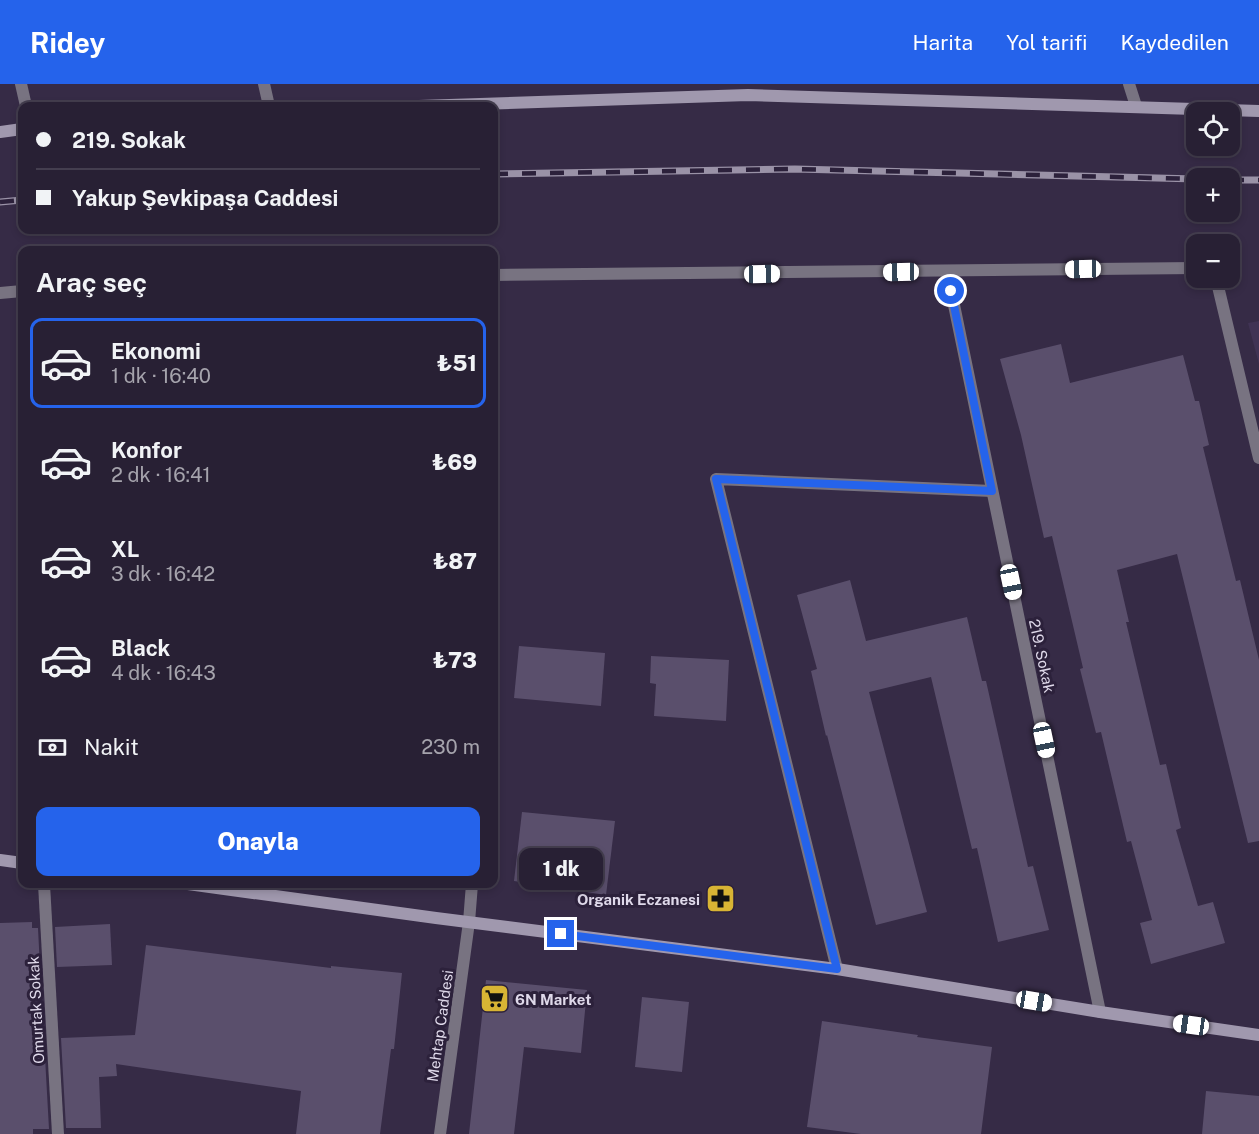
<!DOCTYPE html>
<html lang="tr">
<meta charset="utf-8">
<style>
:root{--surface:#282034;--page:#30283c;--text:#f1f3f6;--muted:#a5a3ac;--line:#443e4f;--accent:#2563eb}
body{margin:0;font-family:"Public Sans",sans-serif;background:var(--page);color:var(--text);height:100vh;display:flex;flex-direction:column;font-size:22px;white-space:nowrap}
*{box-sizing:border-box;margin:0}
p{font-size:20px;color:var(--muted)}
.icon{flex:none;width:33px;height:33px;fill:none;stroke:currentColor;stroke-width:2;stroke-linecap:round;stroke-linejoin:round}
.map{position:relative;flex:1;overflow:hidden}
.drawer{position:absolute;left:18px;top:162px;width:480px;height:642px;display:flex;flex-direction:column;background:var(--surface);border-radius:12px;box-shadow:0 3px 9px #0003,0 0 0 2px var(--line)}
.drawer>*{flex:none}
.guide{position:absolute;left:18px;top:18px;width:480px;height:132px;border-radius:12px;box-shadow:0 3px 9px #0003,0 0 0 2px var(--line);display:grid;align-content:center;height:132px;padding:0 18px;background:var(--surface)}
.tools{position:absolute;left:1186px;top:18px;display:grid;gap:12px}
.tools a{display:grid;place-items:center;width:54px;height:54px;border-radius:12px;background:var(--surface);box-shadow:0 3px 9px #0003,0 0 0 2px var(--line);font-size:30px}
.end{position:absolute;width:27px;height:27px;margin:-14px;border:8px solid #2563eb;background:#fff;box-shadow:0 0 0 3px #fff}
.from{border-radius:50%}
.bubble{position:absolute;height:42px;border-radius:12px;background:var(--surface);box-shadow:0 3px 9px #0003,0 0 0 2px var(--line);font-size:20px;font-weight:800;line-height:42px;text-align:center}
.car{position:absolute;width:18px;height:36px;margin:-18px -9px;border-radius:8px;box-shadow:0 0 4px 2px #0007;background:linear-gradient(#fff 24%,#345 0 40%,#fff 0 76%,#345 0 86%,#fff 0)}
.guide b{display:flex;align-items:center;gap:21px;height:57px;font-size:22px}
.guide b+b{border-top:2px solid var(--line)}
.guide i{width:15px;height:15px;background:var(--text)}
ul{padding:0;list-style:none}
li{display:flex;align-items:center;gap:18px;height:90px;margin:0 12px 9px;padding:0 6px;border:3px solid transparent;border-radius:12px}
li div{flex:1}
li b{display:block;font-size:22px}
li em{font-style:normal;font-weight:800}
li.on{border-color:var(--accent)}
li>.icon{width:54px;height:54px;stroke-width:1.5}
h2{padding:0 18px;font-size:27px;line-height:72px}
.pay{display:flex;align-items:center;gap:15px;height:66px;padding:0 18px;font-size:22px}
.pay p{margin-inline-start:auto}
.action{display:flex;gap:12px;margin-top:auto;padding:12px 18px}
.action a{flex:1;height:69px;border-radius:12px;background:var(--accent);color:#fff;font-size:24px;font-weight:800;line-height:69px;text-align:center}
header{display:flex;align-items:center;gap:36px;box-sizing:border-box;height:84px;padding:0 30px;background:var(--accent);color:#fff}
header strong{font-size:28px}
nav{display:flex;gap:33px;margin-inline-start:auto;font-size:21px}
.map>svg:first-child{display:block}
</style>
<header>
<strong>Ridey</strong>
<nav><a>Harita</a><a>Yol tarifi</a><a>Kaydedilen</a></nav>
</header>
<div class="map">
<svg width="1259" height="1050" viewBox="0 0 1259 1050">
<rect width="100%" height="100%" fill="#362b46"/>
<!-- built -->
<path fill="#403354" d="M1259 237V280L1248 239Z"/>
<!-- building -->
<g fill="#5a4f6c">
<path d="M1061 260 1070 299 1183 271 1195 317H1199L1209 361 1203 363 1236 497 1240 496 1259 576V757L1248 759 1177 470 1117 486 1129 538H1126L1160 681 1166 680 1181 744 1176 746 1198 822 1213 818 1225 859 1151 880 1140 839 1152 836 1131 757 1127 758 1101 648 1096 649 1080 585 1083 584 1052 452 1044 454 1021 351 1000 275Z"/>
<path d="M850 496 866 557 967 533 982 597H986L1028 783 1033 782 1049 846 998 858 977 764 972 765 931 593 869 608 927 828 876 841 827 651 826 652 811 587 817 585 797 511Z"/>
<path d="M519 562 605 569 601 622 514 614Z"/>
<path d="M651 572 729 576 726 637 654 632 656 600 650 599Z"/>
<path d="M522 728 615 737 606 811 514 797Z"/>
<path d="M32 838V844H38L40 884H33L35 955H44L49 1045H33V1050H0V839Z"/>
<path d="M110 840 112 881 57 883 55 843Z"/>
<path d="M146 861 331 884V882L402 889 394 965H391L380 1050H296L301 1007 116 980 117 992 99 993 101 1044H66L61 954 135 951Z"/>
<path d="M486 896 587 906 581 969 524 963 514 1050H469Z"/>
<path d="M642 913 689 918 682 988 635 983Z"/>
<path d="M822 937 918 951 917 953 992 963 981 1050H861L807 1043Z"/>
<path d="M1206 1007 1259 1012V1050H1202Z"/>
</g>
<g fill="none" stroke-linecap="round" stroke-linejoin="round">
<!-- minor -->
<g stroke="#787381" stroke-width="12">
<path d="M21 0 26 22"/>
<path d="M264 0 269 22"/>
<path d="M1129 0 1136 22"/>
<path d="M947 187 1100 928"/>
<path d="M494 191 1197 184"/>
<path d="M1216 194 1259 374"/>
<path d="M0 209 22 207"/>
<path d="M44 800 58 1050"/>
<path d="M837 885 716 395 992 407"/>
<path d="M440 1050 469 838 472 800"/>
</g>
<!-- secondary -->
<g stroke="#a098ae" stroke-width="12">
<path d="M419 22 748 11 1259 27"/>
<path d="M0 48 22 45"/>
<path d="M0 776 22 779"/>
<path d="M188 800 436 834 837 885 1100 928 1259 951"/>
</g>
<defs>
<g id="rail">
<path d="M494 90 795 85 1197 95"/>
<path d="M1230 96H1259"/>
<path d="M0 118 22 116"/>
</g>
</defs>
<!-- rail casing -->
<use href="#rail" stroke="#9a92a7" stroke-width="7"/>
<!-- rail -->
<use href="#rail" stroke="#2c213b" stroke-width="4.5" stroke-dasharray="14" stroke-linecap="butt"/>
</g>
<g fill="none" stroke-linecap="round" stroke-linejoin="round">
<!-- route -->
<path stroke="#2563eb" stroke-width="8" d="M561 850 837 885 716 395 992 407 951 207"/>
</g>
<!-- icons -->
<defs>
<symbol id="pharmacy-square" viewBox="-11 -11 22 22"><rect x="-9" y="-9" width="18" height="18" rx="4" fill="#d8b434" stroke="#2c213b"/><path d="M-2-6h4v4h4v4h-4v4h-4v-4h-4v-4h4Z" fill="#111"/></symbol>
<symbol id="supermarket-square" viewBox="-11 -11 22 22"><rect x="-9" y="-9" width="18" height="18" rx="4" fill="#d8b434" stroke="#2c213b"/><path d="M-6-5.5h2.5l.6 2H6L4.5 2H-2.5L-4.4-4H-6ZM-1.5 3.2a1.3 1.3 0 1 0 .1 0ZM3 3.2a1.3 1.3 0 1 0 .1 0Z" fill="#111"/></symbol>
</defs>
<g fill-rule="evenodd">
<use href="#pharmacy-square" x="704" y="798" width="33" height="33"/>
<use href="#supermarket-square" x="478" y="898" width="33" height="33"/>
</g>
<g text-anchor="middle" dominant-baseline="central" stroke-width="6" stroke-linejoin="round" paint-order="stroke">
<!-- street labels -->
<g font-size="15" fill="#dfd9ea" stroke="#2c213b">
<text transform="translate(1042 572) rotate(78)">219. Sokak</text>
<text transform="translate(36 926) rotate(-93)">Omurtak Sokak</text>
<text transform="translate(440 942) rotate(-82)">Mehtap Caddesi</text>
</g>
<!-- poi labels -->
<g font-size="15" font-weight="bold" fill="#dfd9ea" stroke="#2c213b" text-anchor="end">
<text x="700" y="815">Organik Eczanesi</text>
<text x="515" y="915" text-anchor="start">6N Market</text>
</g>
</g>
</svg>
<div class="tools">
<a><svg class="icon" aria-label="locate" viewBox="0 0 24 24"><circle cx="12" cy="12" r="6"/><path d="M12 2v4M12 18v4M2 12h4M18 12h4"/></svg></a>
<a>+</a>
<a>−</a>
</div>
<i class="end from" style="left:951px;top:207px"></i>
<i class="end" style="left:561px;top:850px"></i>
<div class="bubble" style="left:519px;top:764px;width:84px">1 dk</div>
<i class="car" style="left:1083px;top:185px;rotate:269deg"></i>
<i class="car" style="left:901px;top:188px;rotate:269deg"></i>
<i class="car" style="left:762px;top:190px;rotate:89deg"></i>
<i class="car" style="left:1011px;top:498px;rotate:168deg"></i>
<i class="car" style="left:1044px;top:656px;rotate:168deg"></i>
<i class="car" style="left:1034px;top:917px;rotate:99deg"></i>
<i class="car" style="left:1191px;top:941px;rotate:278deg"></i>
<div class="guide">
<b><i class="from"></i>219. Sokak</b>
<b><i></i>Yakup Şevkipaşa Caddesi</b>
</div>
<section class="drawer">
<h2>Araç seç</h2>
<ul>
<li class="on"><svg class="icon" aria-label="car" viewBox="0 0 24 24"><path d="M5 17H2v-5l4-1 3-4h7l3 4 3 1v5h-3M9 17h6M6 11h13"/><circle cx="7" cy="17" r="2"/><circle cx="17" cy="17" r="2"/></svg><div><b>Ekonomi</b><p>1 dk · 16:40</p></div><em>₺51</em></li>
<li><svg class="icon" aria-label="car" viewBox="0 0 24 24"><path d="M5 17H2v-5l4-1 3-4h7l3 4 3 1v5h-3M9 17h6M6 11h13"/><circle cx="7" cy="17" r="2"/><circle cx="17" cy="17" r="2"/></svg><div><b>Konfor</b><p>2 dk · 16:41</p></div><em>₺69</em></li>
<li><svg class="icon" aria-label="car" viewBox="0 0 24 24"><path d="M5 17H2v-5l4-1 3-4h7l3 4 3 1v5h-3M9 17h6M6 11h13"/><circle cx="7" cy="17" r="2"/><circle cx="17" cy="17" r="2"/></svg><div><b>XL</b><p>3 dk · 16:42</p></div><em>₺87</em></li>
<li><svg class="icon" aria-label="car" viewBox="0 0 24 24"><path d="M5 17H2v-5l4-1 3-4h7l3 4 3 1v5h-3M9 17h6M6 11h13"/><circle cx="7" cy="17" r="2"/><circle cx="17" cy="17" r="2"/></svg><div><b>Black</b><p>4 dk · 16:43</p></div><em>₺73</em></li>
</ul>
<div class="pay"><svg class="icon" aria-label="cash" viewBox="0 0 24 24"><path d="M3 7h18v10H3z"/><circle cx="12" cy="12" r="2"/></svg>Nakit<p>230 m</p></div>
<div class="action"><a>Onayla</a></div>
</section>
</div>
